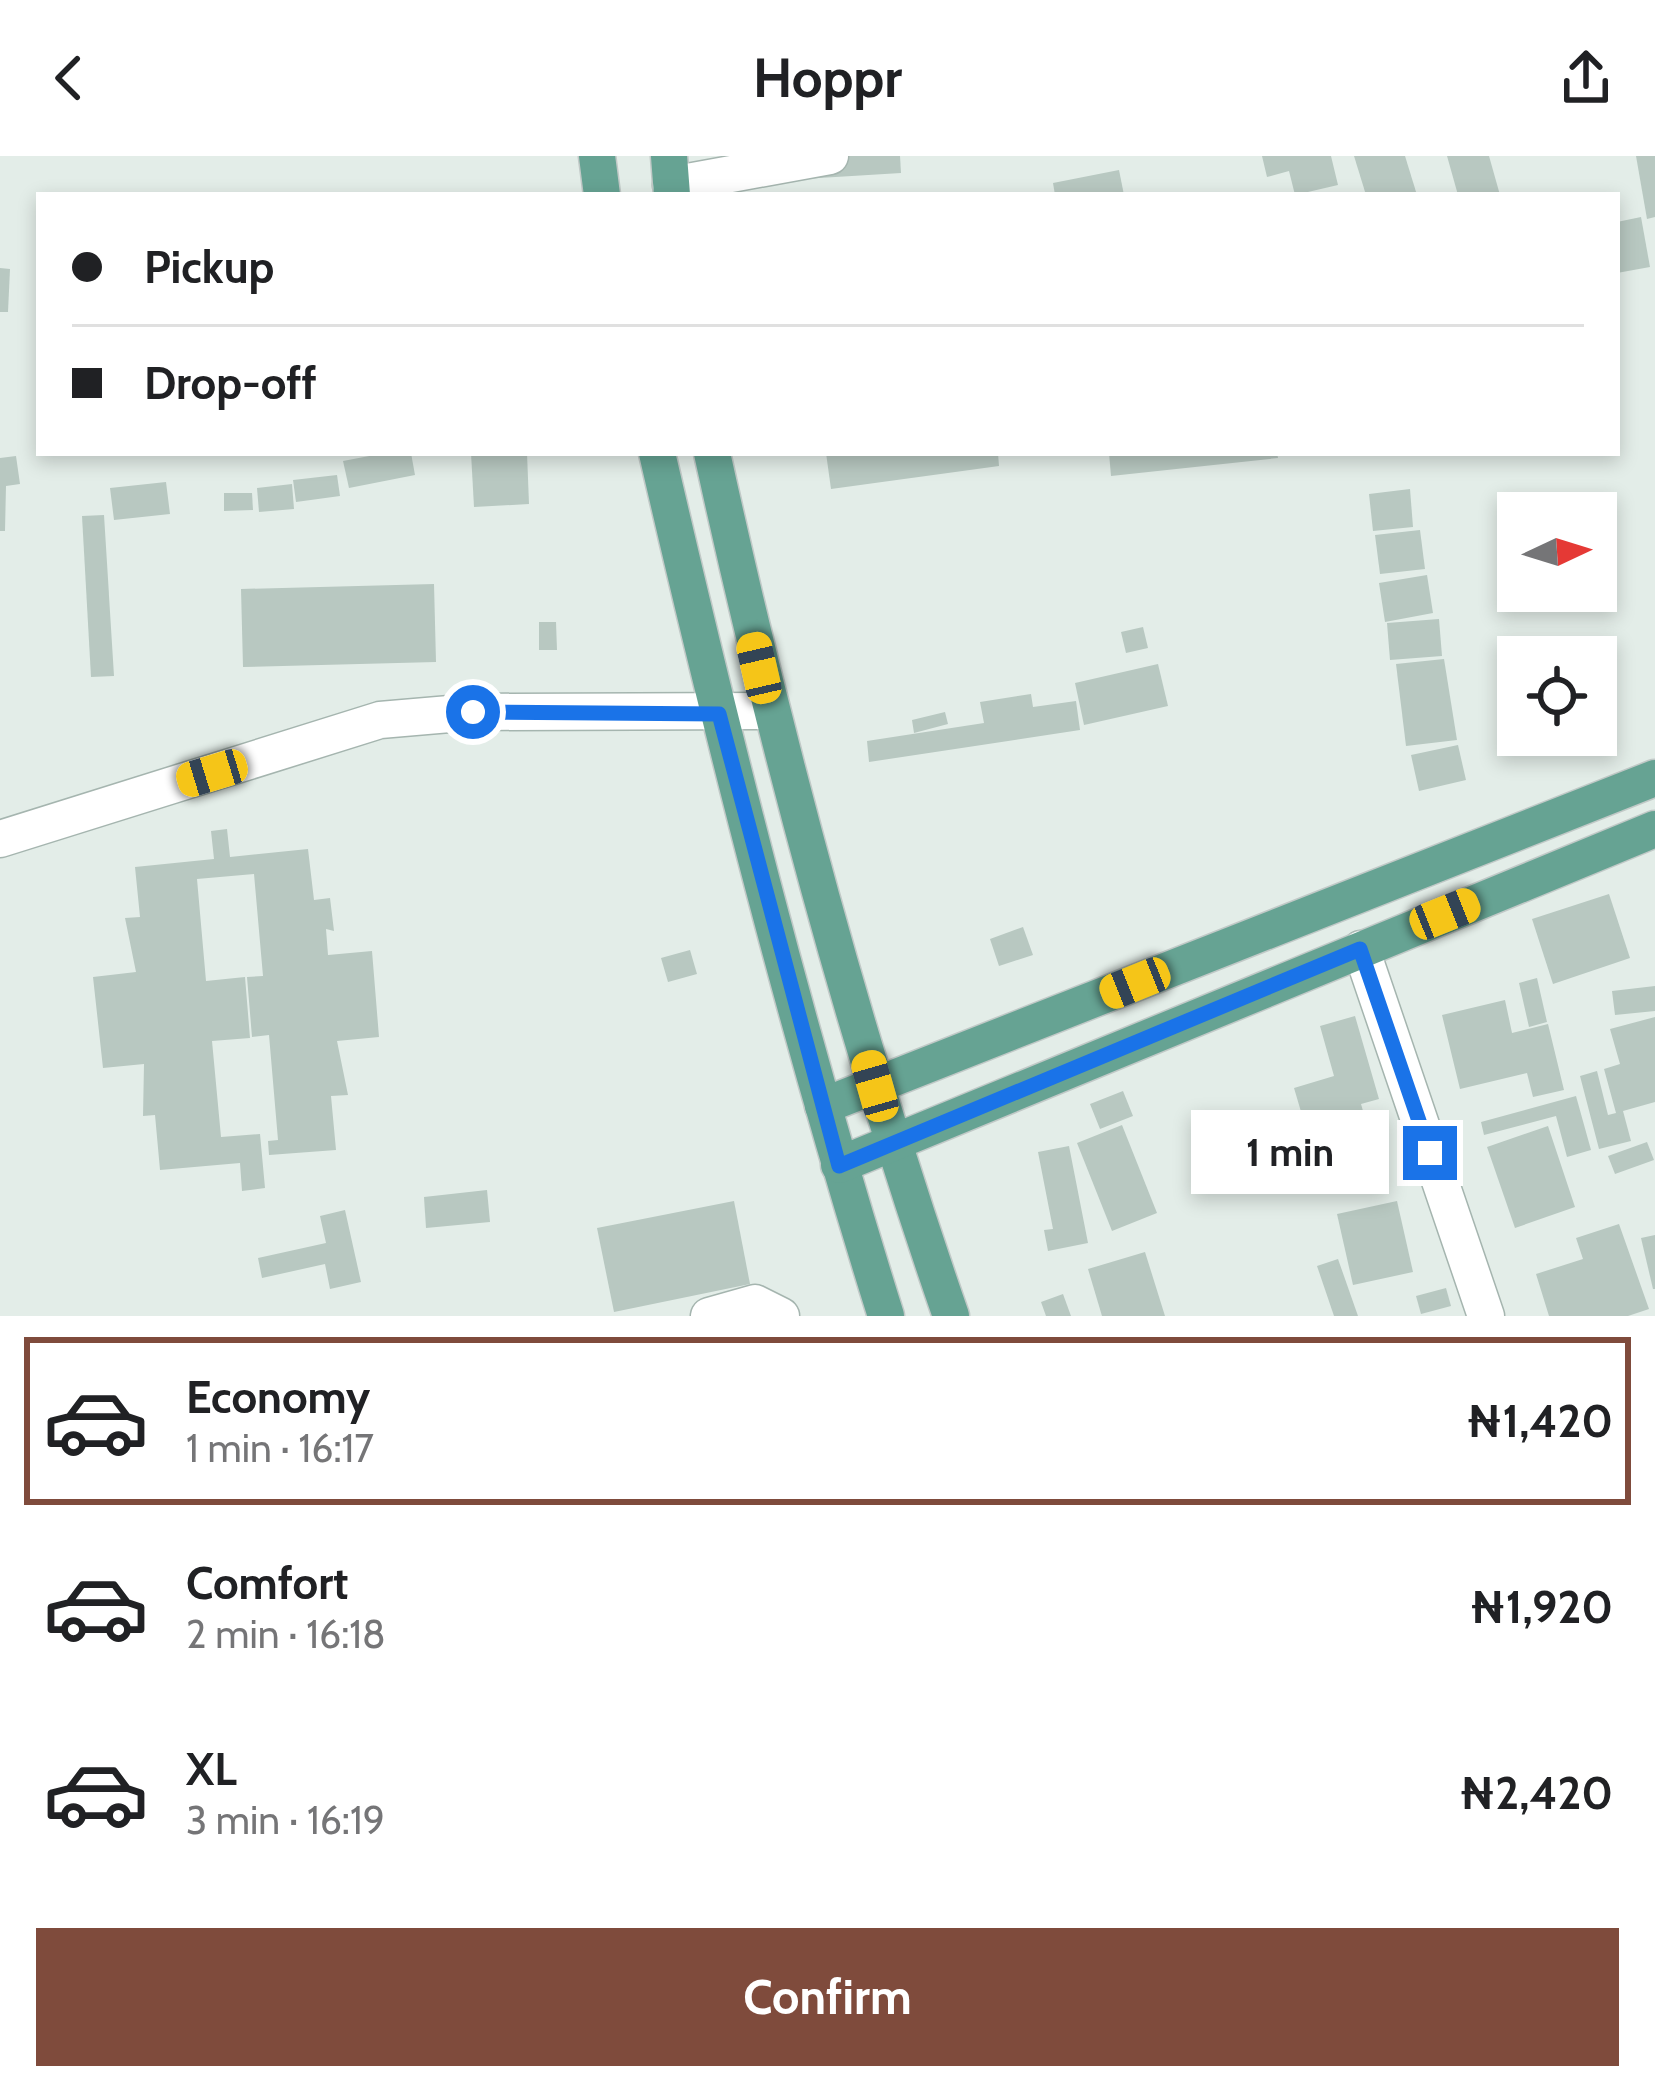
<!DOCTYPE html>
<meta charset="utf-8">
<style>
:root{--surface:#fff;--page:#f2f2f2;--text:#202124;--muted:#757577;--line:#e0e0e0;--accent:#7f4b3c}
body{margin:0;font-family:Cabin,sans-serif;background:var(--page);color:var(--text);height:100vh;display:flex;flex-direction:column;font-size:45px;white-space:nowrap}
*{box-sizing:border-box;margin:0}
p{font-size:39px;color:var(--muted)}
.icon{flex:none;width:66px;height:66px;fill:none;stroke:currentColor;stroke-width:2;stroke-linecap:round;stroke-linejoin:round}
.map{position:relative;height:1160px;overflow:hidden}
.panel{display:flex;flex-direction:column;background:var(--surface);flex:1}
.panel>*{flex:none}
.guide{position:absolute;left:36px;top:36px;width:1584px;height:264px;border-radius:0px;box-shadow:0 6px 18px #0003;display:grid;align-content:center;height:264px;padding:0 36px;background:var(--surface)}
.needle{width:78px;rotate:86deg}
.controls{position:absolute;left:1497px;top:336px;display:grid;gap:24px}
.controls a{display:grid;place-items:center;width:120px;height:120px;border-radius:0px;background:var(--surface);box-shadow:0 6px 18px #0003;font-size:60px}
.end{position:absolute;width:54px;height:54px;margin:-27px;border:15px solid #1a73e8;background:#fff;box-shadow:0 0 0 6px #fff}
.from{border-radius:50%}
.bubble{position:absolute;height:84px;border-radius:0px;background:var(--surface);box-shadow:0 6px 18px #0003;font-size:39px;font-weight:800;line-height:84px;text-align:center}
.car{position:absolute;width:36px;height:72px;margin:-36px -18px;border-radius:15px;box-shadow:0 0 9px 3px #0007;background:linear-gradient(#f5c518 24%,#345 0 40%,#f5c518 0 76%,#345 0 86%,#f5c518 0)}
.guide b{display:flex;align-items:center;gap:42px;height:114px;font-size:45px}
.guide b+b{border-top:3px solid var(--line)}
.guide i{width:30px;height:30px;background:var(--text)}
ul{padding:21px 0 0;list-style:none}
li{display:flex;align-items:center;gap:36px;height:168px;margin:0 24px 18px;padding:0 12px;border:6px solid transparent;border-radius:0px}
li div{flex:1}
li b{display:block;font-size:45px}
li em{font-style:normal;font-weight:800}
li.active{border-color:var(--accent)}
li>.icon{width:108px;height:108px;stroke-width:1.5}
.action{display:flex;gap:24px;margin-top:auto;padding:24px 36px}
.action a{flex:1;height:138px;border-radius:0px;background:var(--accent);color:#fff;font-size:48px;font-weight:800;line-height:138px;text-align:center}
header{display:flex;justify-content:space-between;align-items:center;height:156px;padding:0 36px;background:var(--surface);font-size:54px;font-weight:800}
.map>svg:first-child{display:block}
</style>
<header><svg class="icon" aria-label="back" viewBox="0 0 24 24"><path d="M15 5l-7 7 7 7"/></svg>Hoppr<svg class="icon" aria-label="share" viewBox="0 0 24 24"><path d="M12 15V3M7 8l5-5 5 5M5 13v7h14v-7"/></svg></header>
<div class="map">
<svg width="1655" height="1160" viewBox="0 0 1655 1160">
<rect width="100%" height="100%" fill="#e3ede8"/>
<!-- building -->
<g fill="#b8c8c1">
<path d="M768 0H900L901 17 770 25Z"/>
<path d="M1262 0H1331L1338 29 1295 39 1289 15 1267 21Z"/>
<path d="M1354 0H1405L1417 39H1366Z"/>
<path d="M1447 0H1489L1500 39H1458Z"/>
<path d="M1636 0H1655V61L1647 63Z"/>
<path d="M1119 14 1124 39H1055L1053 27Z"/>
<path d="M1641 61 1650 111 1617 117V66Z"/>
<path d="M0 112 10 113 8 156H0Z"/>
<path d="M385 297H411L415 319 349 332 343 305Z"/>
<path d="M471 297H527L529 348 474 351Z"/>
<path d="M826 297H998L999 310 831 333Z"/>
<path d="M1109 297H1277L1278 302 1111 320Z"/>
<path d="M16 300 20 328 6 330 5 375H0V302Z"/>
<path d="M337 319 340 340 296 346 293 324Z"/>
<path d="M166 326 170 358 114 364 110 332Z"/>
<path d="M292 328 294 353 259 356 257 332Z"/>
<path d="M1410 333 1413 371 1373 375 1369 338Z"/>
<path d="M224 337H252L253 354 224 355Z"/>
<path d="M104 359 114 520 91 521 82 360Z"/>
<path d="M1420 374 1425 413 1380 418 1375 379Z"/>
<path d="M1427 419 1433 457 1385 466 1379 427Z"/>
<path d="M434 428 436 506 243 511 241 433Z"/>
<path d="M1439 463 1442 500 1390 504 1387 467Z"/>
<path d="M539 466H556L557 494H539Z"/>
<path d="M1143 471 1148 492 1126 497 1121 476Z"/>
<path d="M1444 503 1457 584 1406 590 1396 508Z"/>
<path d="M1158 508 1168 550 1084 569 1075 527Z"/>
<path d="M1031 538 1033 551 1076 545 1080 574 869 606 867 585 984 567 980 546Z"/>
<path d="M945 556 948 568 914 577 912 564Z"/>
<path d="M1458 589 1466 624 1419 635 1411 599Z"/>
<path d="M227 673 230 701 308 693 314 744 330 742 334 775 326 773 328 799 372 795 379 881 337 885 348 939 331 940 336 994 269 999 268 985 278 984 269 879 252 881 247 821 263 820 254 718 197 723 206 825 245 821 250 882 212 885 221 981 260 978 265 1032 242 1035 240 1007 160 1014 155 959 143 960 144 908 103 912 93 821 136 816 125 762 140 761 135 711 214 703 211 675Z"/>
<path d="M1609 738 1630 802 1553 828 1532 763Z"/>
<path d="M1023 771 1033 799 999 810 990 783Z"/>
<path d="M690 794 697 818 668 826 661 802Z"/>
<path d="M1537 822 1547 866 1529 871 1519 827Z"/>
<path d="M1655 830V855L1615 859 1612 835Z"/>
<path d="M1505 844 1512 877 1548 868 1564 934 1533 941 1527 917 1460 933 1442 859Z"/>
<path d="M1355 860 1379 943 1361 948 1372 986 1315 1003 1294 932 1334 920 1320 870Z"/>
<path d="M1655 861V946L1623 955 1631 985 1599 993 1580 920 1597 915 1608 959 1616 957 1604 913 1620 908 1610 873Z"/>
<path d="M1123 935 1133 960 1100 973 1090 948Z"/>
<path d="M1576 940 1591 994 1567 1001 1556 960 1484 979 1481 966Z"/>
<path d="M1122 969 1157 1057 1112 1075 1077 987Z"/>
<path d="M1548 970 1575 1051 1515 1072 1487 991Z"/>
<path d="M1647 986 1654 1004 1615 1018 1608 1000Z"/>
<path d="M1069 990 1088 1087 1048 1095 1044 1074 1053 1073 1038 996Z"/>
<path d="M487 1034 490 1066 426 1072 424 1041Z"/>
<path d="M734 1045 750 1128 614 1156 597 1072Z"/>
<path d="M1397 1045 1413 1116 1353 1129 1337 1058Z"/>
<path d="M345 1054 361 1126 330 1133 325 1108 262 1122 258 1102 326 1087 320 1060Z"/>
<path d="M1619 1068 1649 1153 1628 1160H1549L1536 1118 1583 1103 1576 1082Z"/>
<path d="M1655 1079V1133H1653L1641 1082Z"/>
<path d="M1145 1096 1165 1160H1102L1088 1113Z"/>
<path d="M1338 1103 1358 1160H1334L1317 1110Z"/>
<path d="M1446 1132 1451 1150 1421 1158 1416 1140Z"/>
<path d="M1063 1138 1071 1160H1046L1041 1146Z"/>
</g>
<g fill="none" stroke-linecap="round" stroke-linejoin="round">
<defs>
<g id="minor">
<path d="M671 29 830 0"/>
<path d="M0 683 380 564 473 556 768 555"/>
<path d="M1361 793 1486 1160"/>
<path d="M709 1160 755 1147 781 1160"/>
</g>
<g id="major">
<path d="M597 0 602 39"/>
<path d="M669 0 672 39"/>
<path d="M657 297C724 587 797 876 886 1160"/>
<path d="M712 297C776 589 853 877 951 1160"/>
<path d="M823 950 1655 622"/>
<path d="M839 1009 1655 673"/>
</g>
</defs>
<!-- minor casing -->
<use href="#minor" stroke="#a5b5af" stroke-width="39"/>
<!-- major casing -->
<use href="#major" stroke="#c1c9c7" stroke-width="39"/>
<!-- minor -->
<use href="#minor" stroke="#fff" stroke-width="36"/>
<!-- major -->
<use href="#major" stroke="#66a393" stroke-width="36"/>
</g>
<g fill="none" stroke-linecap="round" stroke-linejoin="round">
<!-- route -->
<path stroke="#1a73e8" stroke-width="15" d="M473 556 719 558 839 1010 1360 793 1430 997"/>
</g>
</svg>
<div class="controls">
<a><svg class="needle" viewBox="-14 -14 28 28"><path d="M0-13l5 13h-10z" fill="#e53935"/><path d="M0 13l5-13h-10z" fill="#757577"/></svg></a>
<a><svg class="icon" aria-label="locate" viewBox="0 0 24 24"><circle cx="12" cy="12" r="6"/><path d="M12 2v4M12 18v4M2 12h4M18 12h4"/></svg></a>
</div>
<i class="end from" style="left:473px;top:556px"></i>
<i class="end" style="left:1430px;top:997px"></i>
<div class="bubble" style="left:1191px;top:954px;width:198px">1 min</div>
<i class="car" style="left:759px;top:512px;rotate:347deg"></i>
<i class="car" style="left:212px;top:617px;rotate:253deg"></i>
<i class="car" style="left:1445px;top:758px;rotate:68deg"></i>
<i class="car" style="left:1135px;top:827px;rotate:248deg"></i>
<i class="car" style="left:875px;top:930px;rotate:344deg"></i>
<div class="guide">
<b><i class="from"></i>Pickup</b>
<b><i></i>Drop-off</b>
</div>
</div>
<section class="panel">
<ul>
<li class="active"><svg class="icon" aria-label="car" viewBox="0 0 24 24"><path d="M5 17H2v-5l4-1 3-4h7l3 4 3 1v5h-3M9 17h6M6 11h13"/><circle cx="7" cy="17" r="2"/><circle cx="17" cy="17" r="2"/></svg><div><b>Economy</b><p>1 min · 16:17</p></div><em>₦1,420</em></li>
<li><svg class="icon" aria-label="car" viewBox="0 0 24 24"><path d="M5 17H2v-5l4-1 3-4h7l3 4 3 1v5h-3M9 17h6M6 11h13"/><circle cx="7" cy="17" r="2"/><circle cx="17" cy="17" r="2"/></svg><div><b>Comfort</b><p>2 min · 16:18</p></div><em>₦1,920</em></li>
<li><svg class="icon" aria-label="car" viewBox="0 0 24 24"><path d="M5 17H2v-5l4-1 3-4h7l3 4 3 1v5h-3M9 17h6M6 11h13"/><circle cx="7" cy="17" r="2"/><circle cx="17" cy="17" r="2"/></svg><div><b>XL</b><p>3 min · 16:19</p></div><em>₦2,420</em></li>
</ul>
<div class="action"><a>Confirm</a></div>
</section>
